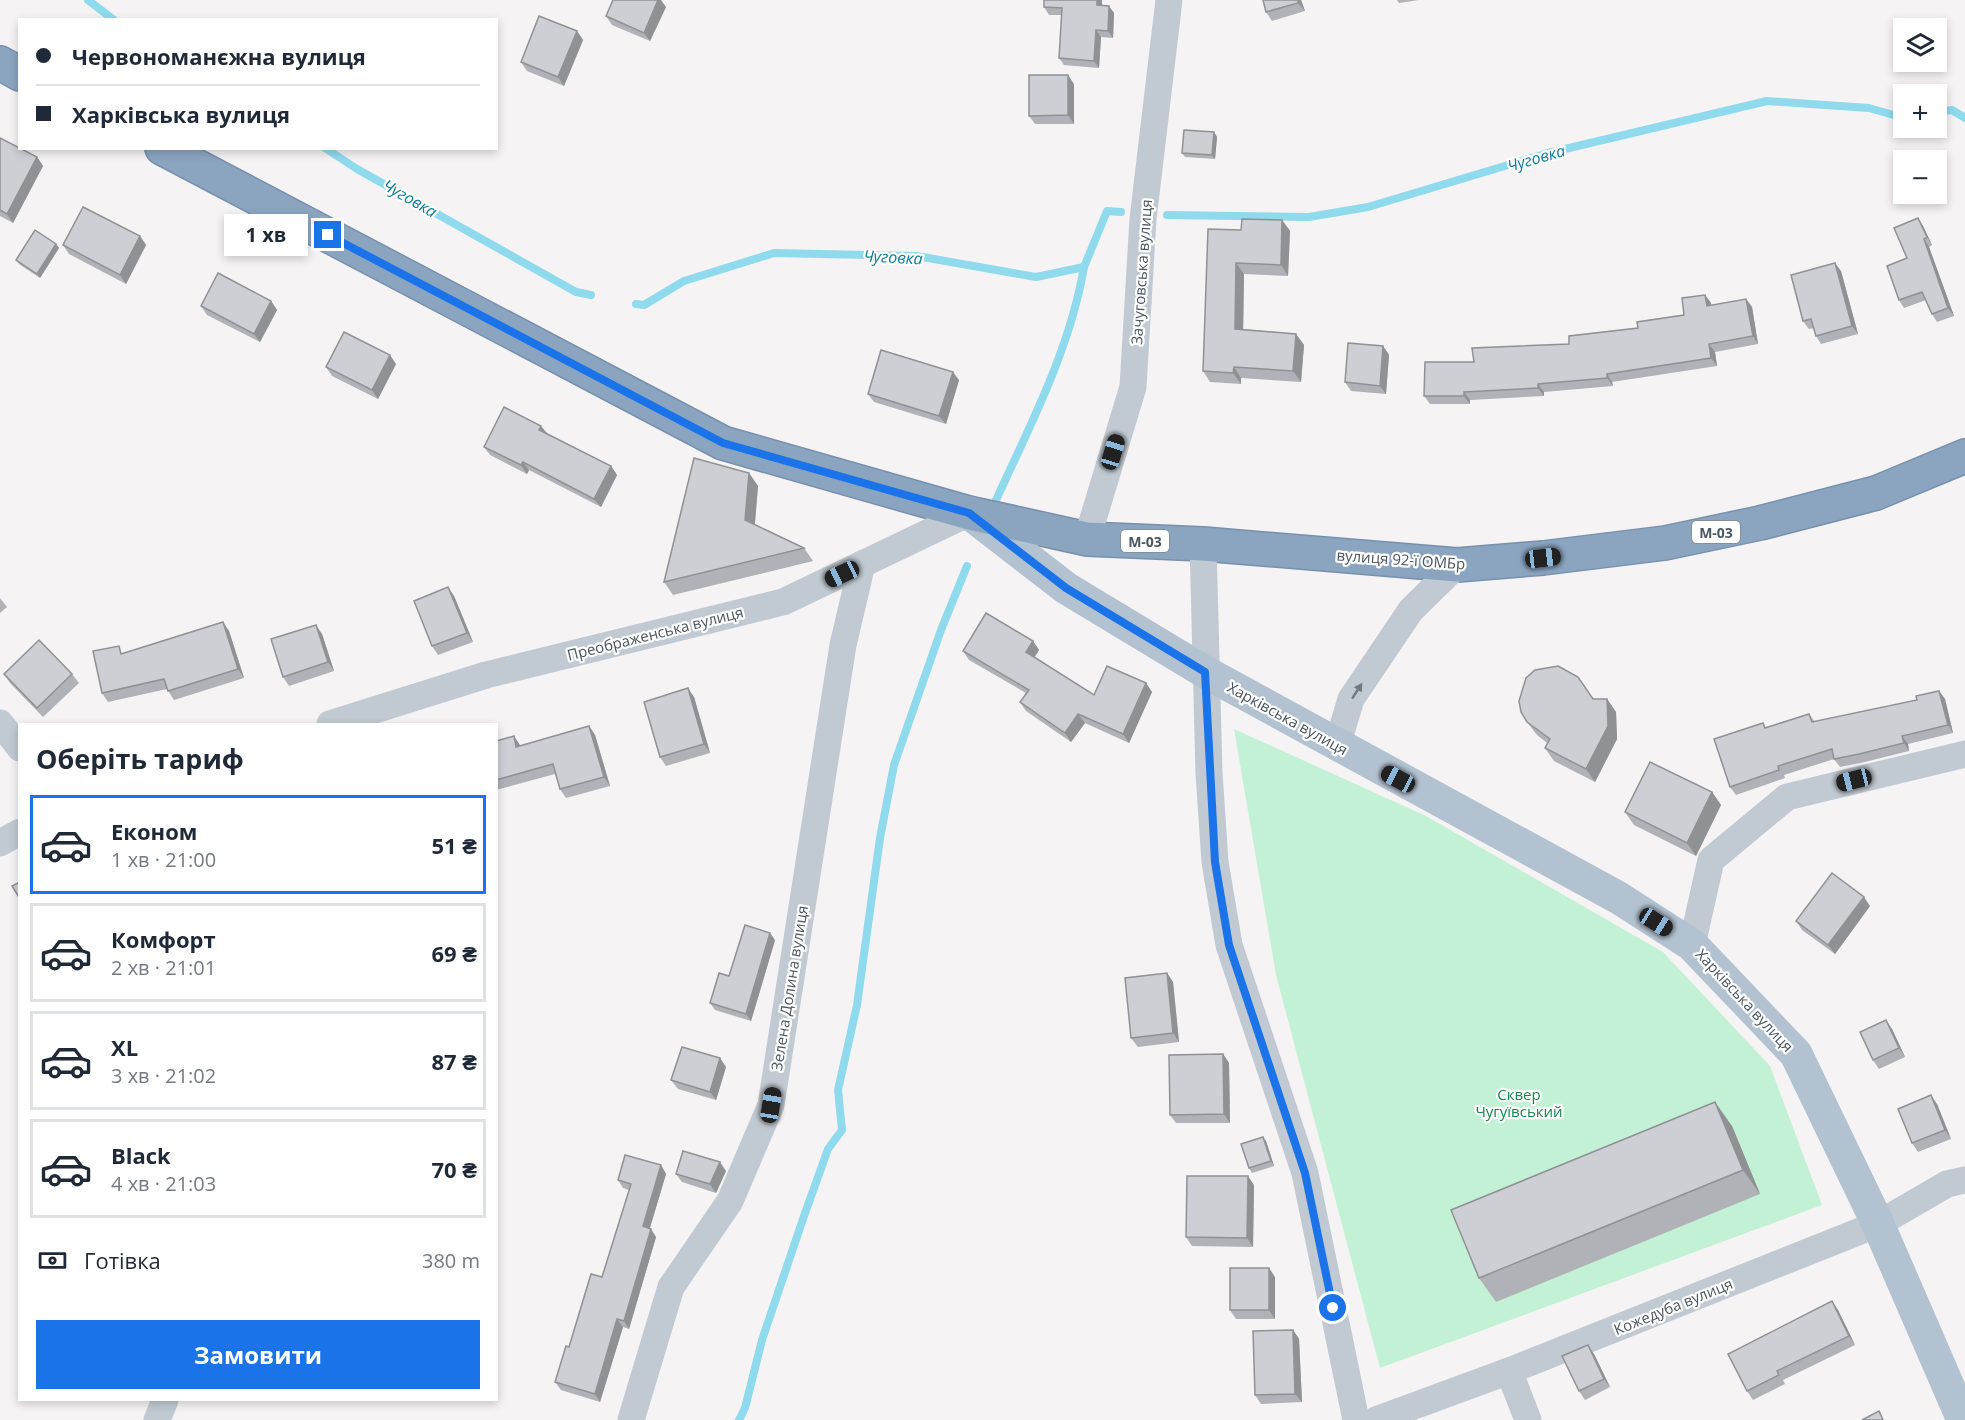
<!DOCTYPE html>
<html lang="uk">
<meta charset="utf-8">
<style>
:root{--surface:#fff;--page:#f2f2f3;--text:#1f2937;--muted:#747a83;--line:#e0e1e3;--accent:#1a73e8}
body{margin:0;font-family:"Open Sans",sans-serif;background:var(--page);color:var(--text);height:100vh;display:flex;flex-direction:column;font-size:22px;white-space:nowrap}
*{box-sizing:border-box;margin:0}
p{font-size:20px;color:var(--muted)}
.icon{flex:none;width:33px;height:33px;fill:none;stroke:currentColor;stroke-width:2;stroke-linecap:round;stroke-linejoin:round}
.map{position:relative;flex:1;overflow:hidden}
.details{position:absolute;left:18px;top:723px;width:480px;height:678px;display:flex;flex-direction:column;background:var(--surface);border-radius:0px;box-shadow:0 3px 9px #0003}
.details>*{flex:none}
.hud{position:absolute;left:18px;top:18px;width:480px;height:132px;border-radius:0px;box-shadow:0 3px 9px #0003;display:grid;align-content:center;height:132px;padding:0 18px;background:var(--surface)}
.fabs{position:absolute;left:1893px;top:18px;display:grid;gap:12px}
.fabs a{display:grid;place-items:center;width:54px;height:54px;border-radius:0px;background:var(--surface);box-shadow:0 3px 9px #0003;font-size:30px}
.end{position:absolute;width:27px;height:27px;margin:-14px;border:8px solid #1a73e8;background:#fff;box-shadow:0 0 0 3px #fff}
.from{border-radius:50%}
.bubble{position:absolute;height:42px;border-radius:0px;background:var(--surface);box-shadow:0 3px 9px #0003;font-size:20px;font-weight:700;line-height:42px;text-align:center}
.car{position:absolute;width:18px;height:36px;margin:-18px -9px;border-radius:8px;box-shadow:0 0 4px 2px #0007;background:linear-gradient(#222 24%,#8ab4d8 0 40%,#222 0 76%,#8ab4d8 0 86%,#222 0)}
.hud b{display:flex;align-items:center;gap:21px;height:57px;font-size:22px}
.hud b+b{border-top:2px solid var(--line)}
.hud i{width:15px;height:15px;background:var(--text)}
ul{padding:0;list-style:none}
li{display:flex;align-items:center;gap:18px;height:99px;margin:0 12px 9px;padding:0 6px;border:3px solid var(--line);border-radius:0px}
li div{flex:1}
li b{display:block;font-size:22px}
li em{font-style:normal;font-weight:700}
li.on{border-color:var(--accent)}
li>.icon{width:54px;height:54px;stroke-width:1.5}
h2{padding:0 18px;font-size:27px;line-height:72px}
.pay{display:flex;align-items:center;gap:15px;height:66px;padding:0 18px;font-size:22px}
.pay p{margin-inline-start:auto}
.primary-button{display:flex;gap:12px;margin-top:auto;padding:12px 18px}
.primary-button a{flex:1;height:69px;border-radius:0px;background:var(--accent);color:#fff;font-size:24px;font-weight:700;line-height:69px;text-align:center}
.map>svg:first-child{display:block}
</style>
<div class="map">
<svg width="1965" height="1420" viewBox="0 0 1965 1420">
<rect width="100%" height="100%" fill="#f5f3f3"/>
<!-- green -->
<path fill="#c3f1d5" d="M1234 729 1426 816 1663 952 1770 1066 1822 1205 1380 1368 1276 975Z"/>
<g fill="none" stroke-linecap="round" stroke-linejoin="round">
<!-- stream -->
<g stroke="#90daee" stroke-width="8">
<path d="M88 0 114 20"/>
<path d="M1936 112 1952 110 1965 118"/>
<path d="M325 148 357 169 576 292 591 295"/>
<path d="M1167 215 1309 217 1368 207 1548 153 1767 101 1869 108 1904 118"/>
<path d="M636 304 644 305 684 281 774 253 917 256 1036 277 1084 267 1107 211 1121 212"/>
<path d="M991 511C1027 431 1069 354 1084 267"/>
<path d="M739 1420 745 1408 762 1340 804 1216 828 1149 842 1130 838 1090 857 1005 880 838 894 765 941 630 967 566"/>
</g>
<defs>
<g id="highway">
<path d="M0 63 20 74"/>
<path d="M162 148 723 443 969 513 1087 539 1203 544 1457 565 1543 558 1665 543 1760 523 1876 493 1965 456"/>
</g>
</defs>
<!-- highway casing -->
<use href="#highway" stroke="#7690ad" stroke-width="36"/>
<!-- street -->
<g stroke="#c1cad2" stroke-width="27">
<path d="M1087 539 1133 387 1143 219 1169 0"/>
<path d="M1203 544 1209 773 1215 862 1229 945 1305 1173 1356 1420"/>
<path d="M0 723 20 748"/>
<path d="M330 724 486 675 783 602 969 513"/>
<path d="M1337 746 1351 699 1411 610 1457 565"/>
<path d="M0 843 20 832"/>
<path d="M1692 945 1711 860 1787 797 1965 754"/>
<path d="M1509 1371 1528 1420"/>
<path d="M157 1420 165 1400"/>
<path d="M631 1420 671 1287 730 1201 771 1105 843 645 862 564"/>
<path d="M1376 1420 1509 1371 1878 1224 1947 1184 1965 1180"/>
</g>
<!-- primary -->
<path stroke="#b3c2d1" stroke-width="33" d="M969 513 1066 588 1205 672 1619 898 1692 945 1796 1054 1878 1224 1963 1420"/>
<!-- highway -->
<use href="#highway" stroke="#8ba5c1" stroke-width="33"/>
</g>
<!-- wall -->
<g fill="#b0b2b7">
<path d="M1044 0H1102V5L1114 13 1113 38 1101 37 1099 68 1064 65 1059 58 1062 15H1049L1044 7Z"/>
<path d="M1263 0H1301L1305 11 1272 21 1266 12Z"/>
<path d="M1397 0H1419L1399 3Z"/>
<path d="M666 7 650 41 612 25 606 16Z"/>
<path d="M577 31 583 40 564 86 527 71 521 62Z"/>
<path d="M1074 84V124H1035L1029 116Z"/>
<path d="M1214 132 1217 137 1215 159 1185 157 1182 153Z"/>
<path d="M0 138 37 157 43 166 13 223 0 216Z"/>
<path d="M1918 218 1923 226 1932 245 1929 247 1954 316 1937 322 1932 314 1926 300 1904 308 1899 300 1907 258Z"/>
<path d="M1282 220 1290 231 1288 276 1244 274 1243 329 1296 334 1304 345 1301 382 1241 378V384L1210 382 1203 371 1241 230Z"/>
<path d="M140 236 146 245 126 284 69 254 63 245Z"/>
<path d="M56 244 59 248 40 278 19 264 16 260Z"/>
<path d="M1841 271 1858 334 1821 344 1816 336 1814 328 1809 329 1803 321Z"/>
<path d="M1705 295 1711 303V305L1746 299 1752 307 1758 344 1715 352 1717 366 1612 382 1613 386 1544 392V396L1470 400V404H1430L1424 396 1474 362 1569 344 1638 328 1684 315Z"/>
<path d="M271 301 277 310 260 342 207 315 201 306Z"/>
<path d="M1383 346 1389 355 1386 394 1351 391 1345 382Z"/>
<path d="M396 364 378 399 332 376 326 367Z"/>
<path d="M959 380 946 424 874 402 868 394Z"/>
<path d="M541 426 547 433 611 466 617 475 601 507 529 470 527 474 490 455 484 447Z"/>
<path d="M749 473 758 486 755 524 804 548 813 561 673 595 664 582Z"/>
<path d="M454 596 473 642 438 655 432 646Z"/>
<path d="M0 598 7 607 0 613Z"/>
<path d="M229 631 244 678 174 700 167 689 108 702 102 693 124 653Z"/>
<path d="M322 634 334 671 289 686 283 677Z"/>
<path d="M1033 641 1039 650 1035 657 1094 695 1146 683 1152 692 1129 743 1085 723 1071 742 1026 711 1020 702 1026 693 969 660 963 651Z"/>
<path d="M4 674H72L79 683 43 717 10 683Z"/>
<path d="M1939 691 1945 699 1953 733 1908 744 1909 751 1865 762 1840 767 1834 759 1784 775 1785 778 1736 795 1730 787 1766 727 1809 714 1815 722 1917 700Z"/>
<path d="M694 697 710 753 666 766 660 757Z"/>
<path d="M1593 699H1607L1616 712 1617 739 1595 782 1554 761 1545 748 1547 743 1537 735 1527 722Z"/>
<path d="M589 726 595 735 610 786 566 798 560 789 555 774 496 790V741L520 746Z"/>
<path d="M1712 792 1721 805 1696 856 1634 825 1625 812Z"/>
<path d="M1870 906 1835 954 1802 930 1796 921Z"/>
<path d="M775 940 751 1021 715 1010 710 1003 729 976Z"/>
<path d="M1167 973 1173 982 1179 1042 1138 1047 1131 1038Z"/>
<path d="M1892 1029 1905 1057 1879 1069 1873 1060Z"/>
<path d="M1223 1054 1229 1063 1230 1123H1176L1170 1115Z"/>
<path d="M720 1058 726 1067 716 1100 678 1089 671 1080Z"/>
<path d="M1937 1104 1951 1139 1918 1152 1912 1143Z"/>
<path d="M1732 1126 1760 1194 1496 1302 1479 1278Z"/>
<path d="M1266 1141 1274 1166 1252 1173 1249 1168Z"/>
<path d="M661 1165 666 1174 650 1228 656 1237 629 1329 623 1327 600 1402 561 1390 555 1382 569 1347 602 1277 629 1190 623 1188 618 1180Z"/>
<path d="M726 1171 716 1193 682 1182 676 1174Z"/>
<path d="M1254 1185 1253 1247 1192 1246 1186 1237Z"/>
<path d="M1275 1277V1319H1236L1230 1310Z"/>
<path d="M1832 1301 1838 1310 1855 1345 1783 1380 1785 1384 1753 1400 1747 1391Z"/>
<path d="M1293 1330 1299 1339 1302 1402 1261 1404 1255 1395Z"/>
<path d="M1594 1354 1610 1387 1585 1400 1579 1391Z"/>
</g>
<!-- shaded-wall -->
<g fill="#909195">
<path d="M658 0H661L666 7 650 41 644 33Z"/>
<path d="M1097 0H1102V12L1097 5Z"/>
<path d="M1298 0H1301L1305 11 1298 3Z"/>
<path d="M1109 6 1114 13 1113 38 1108 31Z"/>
<path d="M1096 30 1101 37 1099 68 1094 61Z"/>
<path d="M577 31 583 40 564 86 558 77Z"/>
<path d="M1068 75 1074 84V124L1068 115Z"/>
<path d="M1214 132 1217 137 1215 159 1212 155Z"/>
<path d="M37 157 43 166 13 223 7 214Z"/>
<path d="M1918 218 1923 226 1932 245 1927 237Z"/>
<path d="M1282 220 1290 231 1288 276 1281 265Z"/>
<path d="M140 236 146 245 126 284 120 275Z"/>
<path d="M1924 239 1929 247 1954 316 1948 308Z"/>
<path d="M56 244 59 248 40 278 37 274Z"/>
<path d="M1236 263 1244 274 1243 340 1235 329Z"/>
<path d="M1835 263 1841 271 1858 334 1852 326Z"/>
<path d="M1705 295 1711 303 1712 314 1707 306Z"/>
<path d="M1746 299 1752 307 1758 344 1753 336Z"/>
<path d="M271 301 277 310 260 342 254 334Z"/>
<path d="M1296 334 1304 345 1301 382 1293 371Z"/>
<path d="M1709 344 1715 352 1717 366 1711 358Z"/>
<path d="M1383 346 1389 355 1386 394 1380 386Z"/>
<path d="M390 355 396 364 378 399 372 390Z"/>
<path d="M1234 367 1241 378V384L1233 373Z"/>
<path d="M953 372 959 380 946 424 939 416Z"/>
<path d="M1607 374 1612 382 1613 386 1607 378Z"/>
<path d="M1538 384 1544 392V396L1538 388Z"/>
<path d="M1464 392 1470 400V404L1464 396Z"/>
<path d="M541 426 548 435 539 430Z"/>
<path d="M523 462 529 470 527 474 521 465Z"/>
<path d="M611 466 617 475 601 507 594 499Z"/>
<path d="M749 473 758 486 754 533 745 520Z"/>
<path d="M448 587 454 596 473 642 467 633Z"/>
<path d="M223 622 229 631 244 678 238 669Z"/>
<path d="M316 625 322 634 334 671 328 662Z"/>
<path d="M1033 641 1039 650 1032 660 1026 652Z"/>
<path d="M1146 683 1152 692 1129 743 1123 734Z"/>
<path d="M688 688 694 697 710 753 704 744Z"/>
<path d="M1939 691 1945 699 1953 733 1948 725Z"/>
<path d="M1607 699 1616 712 1617 739 1595 782 1586 769Z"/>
<path d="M1078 714 1085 723 1071 742 1065 733Z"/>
<path d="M589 726 595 735 610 786 604 777Z"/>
<path d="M514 736 520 745 523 756 516 747Z"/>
<path d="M1902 736 1908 744 1909 751 1904 743Z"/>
<path d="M1712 792 1721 805 1696 856 1687 843Z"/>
<path d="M1864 897 1870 906 1835 954 1828 945Z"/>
<path d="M770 933 775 940 751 1021 746 1014Z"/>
<path d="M1167 973 1173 982 1179 1042 1173 1033Z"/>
<path d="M1886 1020 1892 1029 1905 1057 1899 1048Z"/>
<path d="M1223 1054 1229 1063 1230 1123 1224 1114Z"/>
<path d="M720 1058 726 1067 716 1100 710 1092Z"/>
<path d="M1931 1095 1937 1104 1951 1139 1945 1130Z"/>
<path d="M1715 1102 1732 1126 1760 1194 1743 1170Z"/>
<path d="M1263 1137 1266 1141 1274 1166 1271 1161Z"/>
<path d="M720 1162 726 1171 716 1193 710 1184Z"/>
<path d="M661 1165 666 1174 648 1234 643 1226Z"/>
<path d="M1248 1176 1254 1185 1253 1247 1247 1238Z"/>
<path d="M651 1229 656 1237 629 1329 624 1321Z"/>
<path d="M1269 1268 1275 1277V1319L1269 1310Z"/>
<path d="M1832 1301 1838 1310 1855 1345 1849 1336Z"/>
<path d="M617 1319 623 1327 600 1402 595 1394Z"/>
<path d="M1293 1330 1299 1339 1302 1402 1295 1394Z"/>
<path d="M1588 1345 1594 1354 1610 1387 1604 1379Z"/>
</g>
<!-- building -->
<g fill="#cdcfd5" stroke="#909195" stroke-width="1.5">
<path d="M613 0H658L644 33 606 16Z"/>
<path d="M1044 0H1097V5L1109 6 1108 31 1096 30 1094 61 1059 58 1062 8 1044 7Z"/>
<path d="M1263 0H1298V3L1266 12Z"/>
<path d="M539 16 577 31 558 77 521 62Z"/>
<path d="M1029 75H1068V115L1029 116Z"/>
<path d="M1184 130 1214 132 1212 155 1182 153Z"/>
<path d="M0 138 37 157 7 214 0 210Z"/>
<path d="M83 207 140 236 120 275 63 245Z"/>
<path d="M1918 218 1927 237 1924 239 1948 308 1932 314 1922 292 1899 300 1887 266 1907 258 1894 228Z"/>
<path d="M1242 219 1282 220 1281 265 1236 263 1235 329 1296 334 1293 371 1234 367 1233 373 1203 371 1208 229 1241 230Z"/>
<path d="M35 230 56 244 37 274 16 260Z"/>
<path d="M1835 263 1852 326 1816 336 1811 319 1803 321 1791 275Z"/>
<path d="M218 273 271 301 254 334 201 306Z"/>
<path d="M1705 295 1707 306 1746 299 1753 336 1709 344 1711 358 1607 374V378L1538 384V388L1464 392V396H1424L1425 362H1474L1472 348 1569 344V336L1638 328 1637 322 1684 315 1682 298Z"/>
<path d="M344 332 390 355 372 390 326 367Z"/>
<path d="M1348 343 1383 346 1380 386 1345 382Z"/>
<path d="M881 350 953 372 939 416 868 394Z"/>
<path d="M504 407 541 426 539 430 611 466 594 499 523 462 521 465 484 447Z"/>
<path d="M694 458 749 473 745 520 804 548 664 582Z"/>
<path d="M448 587 467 633 432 646 414 601Z"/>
<path d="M986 613 1033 641 1026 652 1094 695 1107 666 1146 683 1123 734 1078 714 1065 733 1020 702 1029 690 963 651Z"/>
<path d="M223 622 238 669 168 691 164 679 102 693 93 651 119 646 121 654Z"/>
<path d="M316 625 328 662 283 677 271 639Z"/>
<path d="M39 640 72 674 37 708 4 674Z"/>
<path d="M1558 666 1578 677 1593 699H1607L1608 726 1586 769 1545 748 1550 739 1527 722 1521 712 1519 701 1526 678 1535 670Z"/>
<path d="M688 688 704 744 660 757 644 702Z"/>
<path d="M1939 691 1948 725 1902 736 1904 743 1859 754 1834 759 1832 749 1778 766 1779 770 1730 787 1714 739 1763 723 1765 728 1809 714 1812 722 1917 700 1916 696Z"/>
<path d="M589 726 604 777 560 789 553 764 496 780V741L514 736 516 747Z"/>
<path d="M1650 762 1712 792 1687 843 1625 812Z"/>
<path d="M1832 873 1864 897 1828 945 1796 921Z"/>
<path d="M20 882V899L12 886Z"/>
<path d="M745 925 770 933 746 1014 710 1003 719 973 729 976Z"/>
<path d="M1167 973 1173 1033 1131 1038 1125 978Z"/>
<path d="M1886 1020 1899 1048 1873 1060 1860 1032Z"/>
<path d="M682 1047 720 1058 710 1092 671 1080Z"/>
<path d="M1223 1054 1224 1114 1170 1115 1169 1055Z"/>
<path d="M1931 1095 1945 1130 1912 1143 1898 1109Z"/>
<path d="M1715 1102 1743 1170 1479 1278 1451 1210Z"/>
<path d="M1263 1137 1271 1161 1249 1168 1241 1144Z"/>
<path d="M683 1151 720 1162 710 1184 676 1174Z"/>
<path d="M625 1155 661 1165 643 1226 651 1229 624 1321 617 1319 595 1394 555 1382 566 1346 569 1347 591 1274 602 1277 631 1184 618 1180Z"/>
<path d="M1187 1176H1248L1247 1238 1186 1237Z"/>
<rect x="1230" y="1268" width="39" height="42"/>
<path d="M1832 1301 1849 1336 1777 1371 1779 1375 1747 1391 1728 1354Z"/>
<path d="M1293 1330 1295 1394 1255 1395 1253 1331Z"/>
<path d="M1588 1345 1604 1379 1579 1391 1562 1356Z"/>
<path d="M1879 1411 1883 1420H1862Z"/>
</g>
<!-- one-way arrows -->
<defs><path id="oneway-solid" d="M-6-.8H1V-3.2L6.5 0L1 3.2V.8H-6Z" transform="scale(1.5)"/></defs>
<use fill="#6e7983" href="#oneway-solid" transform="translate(1357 691) rotate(-57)"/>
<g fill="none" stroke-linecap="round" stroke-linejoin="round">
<!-- route -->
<path stroke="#1a73e8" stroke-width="8" d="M328 235 723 443 969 513 1066 588 1205 672 1215 862 1229 945 1305 1173 1333 1308"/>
</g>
<g text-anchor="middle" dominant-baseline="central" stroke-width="4.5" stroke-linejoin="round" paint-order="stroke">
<!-- shield labels -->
<g fill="#fff" stroke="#808990" stroke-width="1.5">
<rect x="1692" y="521" width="48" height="22" rx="4.5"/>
<rect x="1121" y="530" width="48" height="22" rx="4.5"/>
</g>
<g font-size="14" font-weight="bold" fill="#4a5661">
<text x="1716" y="532">М-03</text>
<text x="1145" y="541">М-03</text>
</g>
<!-- street labels -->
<g font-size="15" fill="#4a5661" stroke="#fff">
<text transform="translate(1141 272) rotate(-86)">Зачуговська вулиця</text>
<text transform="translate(1401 559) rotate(4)">вулиця 92-ї ОМБр</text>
<text transform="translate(655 633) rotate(-14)">Преображенська вулиця</text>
<text transform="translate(1288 718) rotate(29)">Харківська вулиця</text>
<text transform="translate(789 988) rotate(-81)">Зелена Долина вулиця</text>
<text transform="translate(1745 1000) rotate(47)">Харківська вулиця</text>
<text transform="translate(1673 1306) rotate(-22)">Кожедуба вулиця</text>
</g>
<!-- park labels -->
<g font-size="15" fill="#17864f" stroke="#fff">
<text x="1519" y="1094">Сквер<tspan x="1519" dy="17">Чугуївський</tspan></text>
</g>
<!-- water labels -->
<g font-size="16" font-style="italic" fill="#0c7c9b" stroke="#fff">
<text transform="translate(1536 158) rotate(-16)">Чуговка</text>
<text transform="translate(410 198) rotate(30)">Чуговка</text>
<text transform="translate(893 257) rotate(3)">Чуговка</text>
</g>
</g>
</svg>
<div class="fabs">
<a><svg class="icon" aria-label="layers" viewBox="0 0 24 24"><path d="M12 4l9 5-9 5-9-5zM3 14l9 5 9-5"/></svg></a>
<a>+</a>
<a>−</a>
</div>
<i class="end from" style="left:1333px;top:1308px"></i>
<i class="end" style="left:328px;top:235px"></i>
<div class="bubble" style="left:224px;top:214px;width:84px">1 хв</div>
<i class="car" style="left:1113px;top:452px;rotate:17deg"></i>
<i class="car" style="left:1543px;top:558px;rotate:83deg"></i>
<i class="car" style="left:842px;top:574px;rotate:245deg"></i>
<i class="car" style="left:1398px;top:779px;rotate:298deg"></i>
<i class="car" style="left:1854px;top:780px;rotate:256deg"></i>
<i class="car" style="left:1656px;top:922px;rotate:122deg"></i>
<i class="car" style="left:771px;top:1105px;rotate:9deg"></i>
<div class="hud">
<b><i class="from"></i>Червономанєжна вулиця</b>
<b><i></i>Харківська вулиця</b>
</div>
<section class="details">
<h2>Оберіть тариф</h2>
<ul>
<li class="on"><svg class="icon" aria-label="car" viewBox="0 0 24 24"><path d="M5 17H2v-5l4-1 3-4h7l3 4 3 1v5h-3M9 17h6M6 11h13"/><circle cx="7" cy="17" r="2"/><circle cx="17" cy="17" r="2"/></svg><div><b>Економ</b><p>1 хв · 21:00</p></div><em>51 ₴</em></li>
<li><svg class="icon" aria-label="car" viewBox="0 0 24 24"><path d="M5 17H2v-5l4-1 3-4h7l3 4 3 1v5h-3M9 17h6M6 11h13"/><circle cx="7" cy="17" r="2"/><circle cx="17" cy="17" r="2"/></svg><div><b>Комфорт</b><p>2 хв · 21:01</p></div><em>69 ₴</em></li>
<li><svg class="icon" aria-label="car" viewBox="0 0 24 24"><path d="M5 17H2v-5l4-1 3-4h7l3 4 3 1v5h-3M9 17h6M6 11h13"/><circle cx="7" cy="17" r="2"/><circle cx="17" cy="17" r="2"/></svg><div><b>XL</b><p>3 хв · 21:02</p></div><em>87 ₴</em></li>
<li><svg class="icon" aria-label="car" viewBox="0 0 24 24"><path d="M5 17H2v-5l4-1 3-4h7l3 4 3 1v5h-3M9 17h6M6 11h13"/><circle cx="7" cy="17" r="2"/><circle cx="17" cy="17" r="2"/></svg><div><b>Black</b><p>4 хв · 21:03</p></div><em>70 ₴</em></li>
</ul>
<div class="pay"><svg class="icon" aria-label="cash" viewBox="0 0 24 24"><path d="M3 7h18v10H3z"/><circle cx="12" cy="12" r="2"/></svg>Готівка<p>380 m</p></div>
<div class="primary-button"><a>Замовити</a></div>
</section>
</div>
